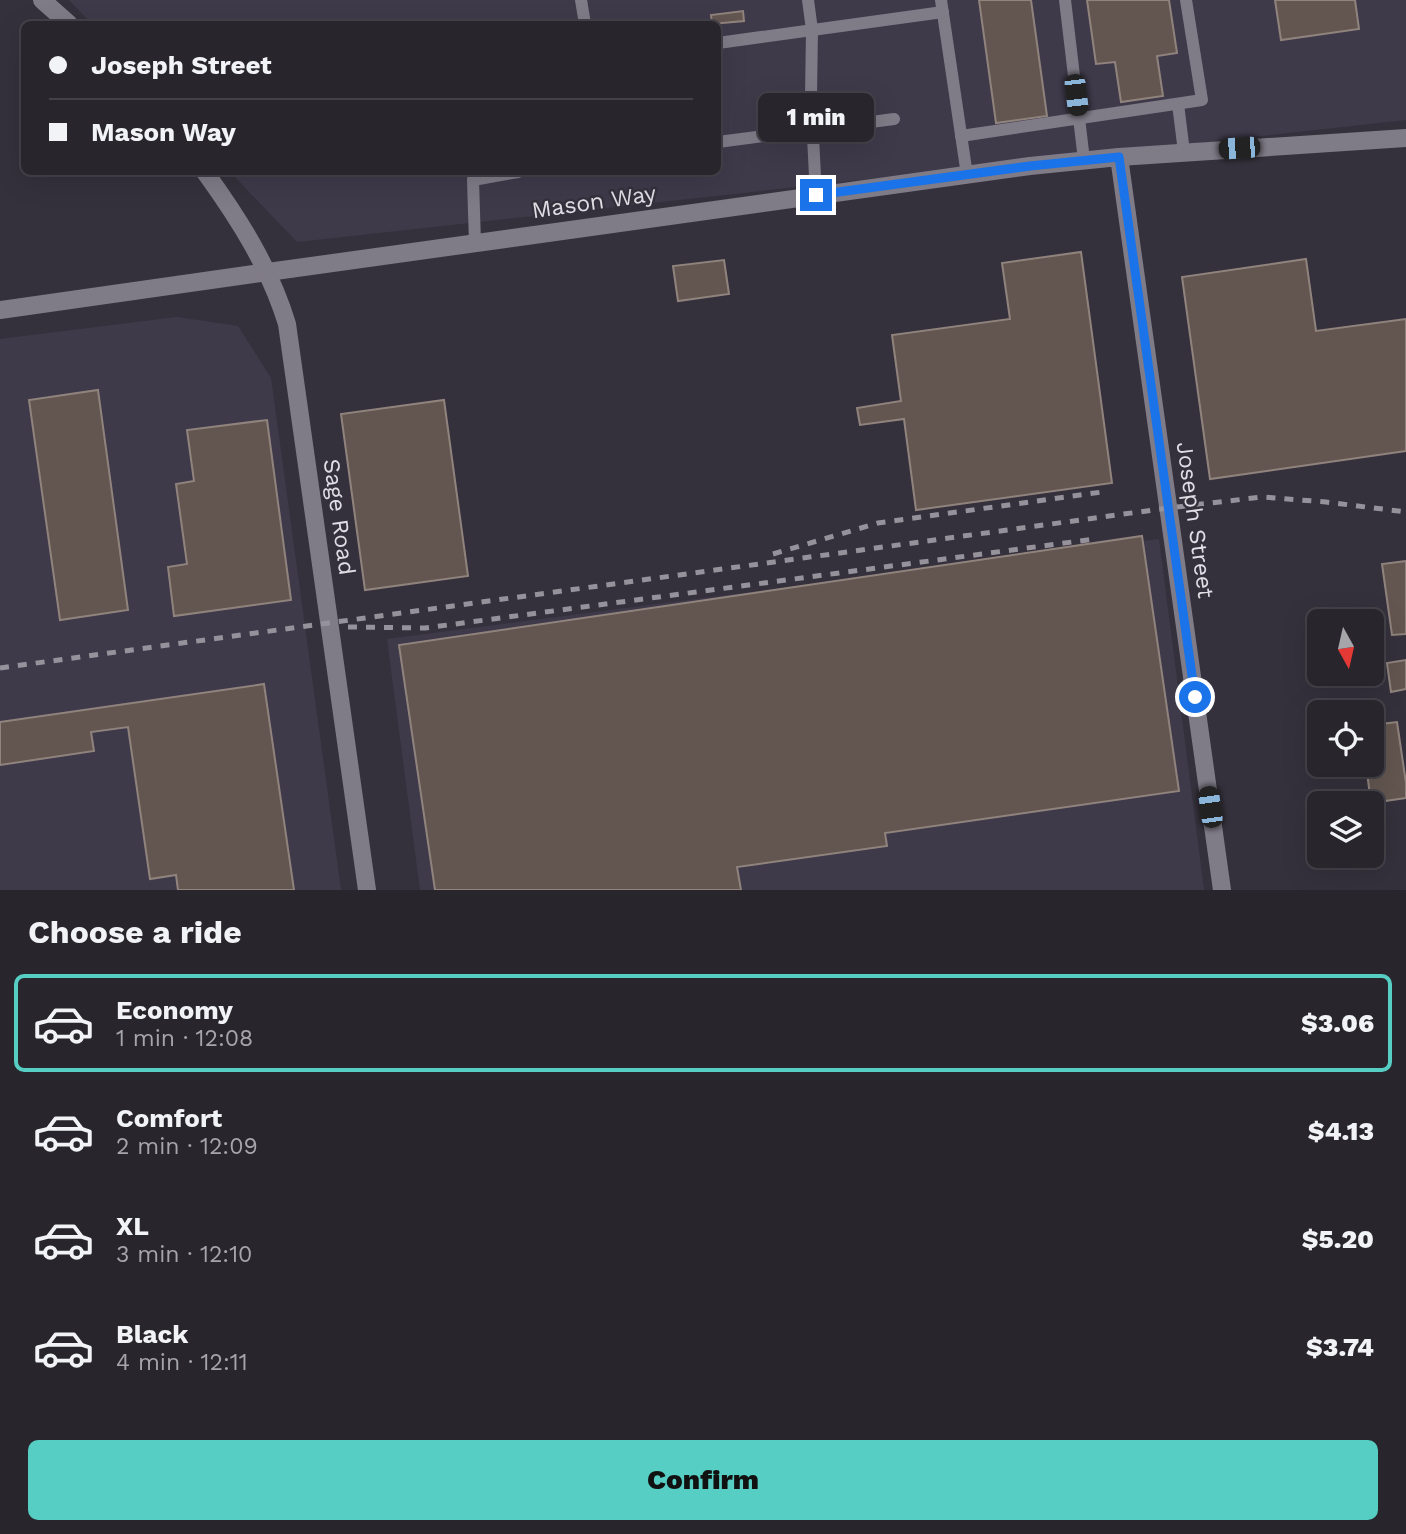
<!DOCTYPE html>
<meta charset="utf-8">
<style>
:root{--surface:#28252d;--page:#343139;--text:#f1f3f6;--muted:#a5a5aa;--line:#444249;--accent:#56cec3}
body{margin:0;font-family:"Work Sans",sans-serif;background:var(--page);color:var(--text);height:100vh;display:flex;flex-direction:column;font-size:26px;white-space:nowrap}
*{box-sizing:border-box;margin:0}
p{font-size:23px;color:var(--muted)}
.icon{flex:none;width:38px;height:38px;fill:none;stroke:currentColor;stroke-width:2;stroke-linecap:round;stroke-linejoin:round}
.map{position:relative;height:890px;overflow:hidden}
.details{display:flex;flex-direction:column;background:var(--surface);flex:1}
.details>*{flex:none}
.banner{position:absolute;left:21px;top:21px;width:700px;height:154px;border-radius:10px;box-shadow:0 7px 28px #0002,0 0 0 2px var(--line);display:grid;align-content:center;height:154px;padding:0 28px;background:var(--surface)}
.needle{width:46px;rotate:172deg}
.tools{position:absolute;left:1307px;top:609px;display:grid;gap:14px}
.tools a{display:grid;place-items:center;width:77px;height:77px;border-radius:10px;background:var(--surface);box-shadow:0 7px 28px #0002,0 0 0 2px var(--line);font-size:35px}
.end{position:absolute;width:32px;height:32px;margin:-16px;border:9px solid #1a73e8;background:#fff;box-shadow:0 0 0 4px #fff}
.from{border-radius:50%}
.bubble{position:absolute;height:49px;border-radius:10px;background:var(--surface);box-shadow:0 7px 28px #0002,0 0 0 2px var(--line);font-size:23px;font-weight:800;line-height:49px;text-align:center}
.car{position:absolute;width:21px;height:42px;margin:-21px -10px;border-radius:9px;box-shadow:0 0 5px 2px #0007;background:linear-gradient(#222 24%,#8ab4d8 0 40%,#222 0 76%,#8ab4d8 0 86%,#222 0)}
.banner b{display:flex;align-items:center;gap:24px;height:66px;font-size:26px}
.banner b+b{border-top:2px solid var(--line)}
.banner i{width:18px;height:18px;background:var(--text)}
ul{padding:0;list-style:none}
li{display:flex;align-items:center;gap:21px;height:98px;margin:0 14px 10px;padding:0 14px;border:4px solid transparent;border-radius:10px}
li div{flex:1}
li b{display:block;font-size:26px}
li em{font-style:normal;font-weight:800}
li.current{border-color:var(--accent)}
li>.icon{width:63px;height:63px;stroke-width:1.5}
h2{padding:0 28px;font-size:32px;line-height:84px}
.cta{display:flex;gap:14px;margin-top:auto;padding:14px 28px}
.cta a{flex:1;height:80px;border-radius:10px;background:var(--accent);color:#111;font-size:28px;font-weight:800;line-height:80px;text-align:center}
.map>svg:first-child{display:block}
</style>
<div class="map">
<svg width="1406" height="890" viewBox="0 0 1406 890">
<rect width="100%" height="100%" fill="#35313c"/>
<!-- built -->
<g fill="#3f3a4a">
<path d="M69 0H1406V120L297 242 230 172H718V24H92Z"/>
<path d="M177 317 238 326 271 378 341 890H0V339Z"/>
<path d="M1159 539 1204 890H420L387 639Z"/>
</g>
<!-- building -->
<g fill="#635650" stroke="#90837d" stroke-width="2">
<path d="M979 0H1031L1047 116 996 123Z"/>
<path d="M1087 0H1169L1177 53 1157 56 1163 96 1121 102 1115 62 1096 64Z"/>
<path d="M1275 0H1355L1359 29 1281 40Z"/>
<path d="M743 11 744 21 712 24 711 15Z"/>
<path d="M1081 252 1112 483 916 510 904 419 860 425 857 408 901 401 892 335 1010 319 1002 263Z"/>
<path d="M1306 259 1316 331 1406 319V451L1210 479 1182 277Z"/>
<path d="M724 260 729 294 678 301 673 266Z"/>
<path d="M98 390 128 610 60 620 29 400Z"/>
<path d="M444 400 468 576 365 590 341 414Z"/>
<path d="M267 420 291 600 174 616 168 567 187 564 176 484 194 481 187 430Z"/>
<path d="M1142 536 1179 791 885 833 887 846 737 867 741 890H435L399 645Z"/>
<path d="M1406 561V634L1392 635 1382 564Z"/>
<path d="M1406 660V689L1391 692 1387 663Z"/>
<path d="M264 684 294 890H178L176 875 150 879 128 727 91 732 94 751 0 765V722Z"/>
<path d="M1397 722 1406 783V798L1371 803 1366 765H1372V725Z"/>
</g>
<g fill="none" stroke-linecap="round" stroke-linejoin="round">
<!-- lane -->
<g stroke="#7f7b87" stroke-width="12">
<path d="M581 0 585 24"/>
<path d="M808 0 812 30 811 97 816 196"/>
<path d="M941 0 967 175"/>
<path d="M1065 0 1084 160"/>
<path d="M718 43 943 12"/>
<path d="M1178 104 1184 152"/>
<path d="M961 136 1202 100 1186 0"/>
<path d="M718 142 894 119"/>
<path d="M475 243 473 180 518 172"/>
</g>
<!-- street -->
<g stroke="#7f7b87" stroke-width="18">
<path d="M1119 157 1406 138"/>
<path d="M0 310 268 272"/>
</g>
<!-- secondary -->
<g stroke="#7f7b87" stroke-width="18">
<path d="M42 0 69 24"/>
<path d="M205 172C239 219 270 268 287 324L367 890"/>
<path d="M268 272 1030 166 1119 157 1222 890"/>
</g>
<!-- rail -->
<g stroke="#95929b" stroke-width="5" stroke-dasharray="9 9" stroke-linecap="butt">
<path d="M773 554 878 523 1102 492"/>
<path d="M348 627 425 628 1095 539"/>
<path d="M0 668 1168 508 1262 497 1326 502 1406 512"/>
</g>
</g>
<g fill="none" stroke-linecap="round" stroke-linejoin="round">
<!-- route -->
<path stroke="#1a73e8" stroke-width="9" d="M816 195 1030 166 1119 157 1195 697"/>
</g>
<g text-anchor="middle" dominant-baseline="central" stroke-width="5" stroke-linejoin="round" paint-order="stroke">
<!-- street labels -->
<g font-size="23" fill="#e0dee5" stroke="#35313c">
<text transform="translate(594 202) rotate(-8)">Mason Way</text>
<text transform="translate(339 517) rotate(82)">Sage Road</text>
<text transform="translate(1195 520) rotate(82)">Joseph Street</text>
</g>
</g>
</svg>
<div class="tools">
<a><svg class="needle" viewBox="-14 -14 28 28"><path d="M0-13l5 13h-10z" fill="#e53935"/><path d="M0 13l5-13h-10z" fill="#a5a5aa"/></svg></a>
<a><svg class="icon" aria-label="locate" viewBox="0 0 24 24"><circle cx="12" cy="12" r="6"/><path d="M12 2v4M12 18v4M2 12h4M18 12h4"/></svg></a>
<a><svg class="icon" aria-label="layers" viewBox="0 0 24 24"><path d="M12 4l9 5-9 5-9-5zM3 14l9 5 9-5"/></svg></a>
</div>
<i class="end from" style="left:1195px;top:697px"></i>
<i class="end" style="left:816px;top:195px"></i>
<div class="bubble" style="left:758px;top:93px;width:116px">1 min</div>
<i class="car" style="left:1076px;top:95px;rotate:173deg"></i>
<i class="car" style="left:1239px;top:148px;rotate:266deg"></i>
<i class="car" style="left:1210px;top:807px;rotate:352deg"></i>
<div class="banner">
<b><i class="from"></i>Joseph Street</b>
<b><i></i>Mason Way</b>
</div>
</div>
<section class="details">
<h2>Choose a ride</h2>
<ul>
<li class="current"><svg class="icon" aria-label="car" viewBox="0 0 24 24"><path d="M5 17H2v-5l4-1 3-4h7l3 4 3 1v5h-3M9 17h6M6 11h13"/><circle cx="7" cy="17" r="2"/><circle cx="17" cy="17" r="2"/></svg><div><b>Economy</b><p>1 min · 12:08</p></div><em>$3.06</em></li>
<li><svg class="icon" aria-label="car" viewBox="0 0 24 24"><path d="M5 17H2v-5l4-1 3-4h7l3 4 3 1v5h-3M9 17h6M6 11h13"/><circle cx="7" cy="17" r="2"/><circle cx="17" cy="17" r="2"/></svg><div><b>Comfort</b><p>2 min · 12:09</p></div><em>$4.13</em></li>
<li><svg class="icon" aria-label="car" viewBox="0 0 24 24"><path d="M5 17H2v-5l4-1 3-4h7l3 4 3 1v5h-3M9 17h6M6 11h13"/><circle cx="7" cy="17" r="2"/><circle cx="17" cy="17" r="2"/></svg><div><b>XL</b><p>3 min · 12:10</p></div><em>$5.20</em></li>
<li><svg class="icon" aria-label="car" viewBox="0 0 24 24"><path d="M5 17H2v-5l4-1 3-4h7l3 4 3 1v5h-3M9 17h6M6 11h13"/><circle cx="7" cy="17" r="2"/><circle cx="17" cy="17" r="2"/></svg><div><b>Black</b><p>4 min · 12:11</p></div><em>$3.74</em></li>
</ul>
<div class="cta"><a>Confirm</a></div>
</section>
